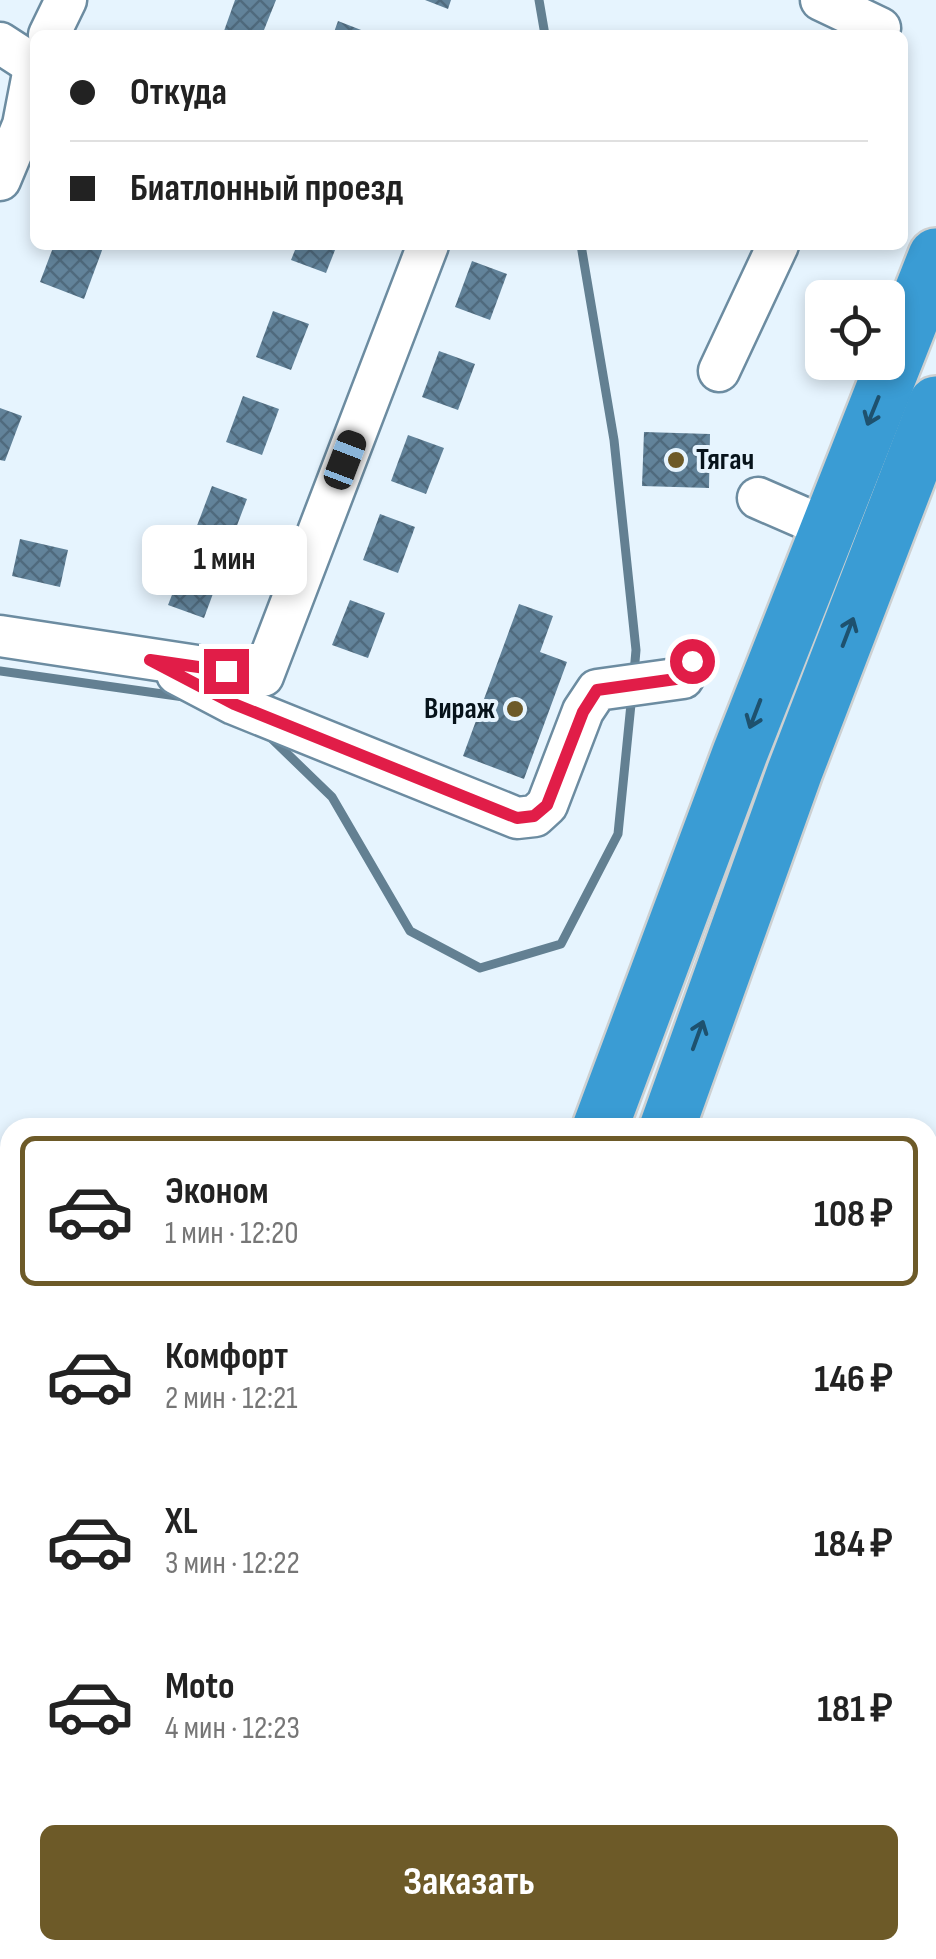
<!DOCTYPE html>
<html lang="ru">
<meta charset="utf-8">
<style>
:root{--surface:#fff;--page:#f2f2f2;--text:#222;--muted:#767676;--line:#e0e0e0;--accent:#6d5a28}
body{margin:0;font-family:"Sofia Sans Condensed",sans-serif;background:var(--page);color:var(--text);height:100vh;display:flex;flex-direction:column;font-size:38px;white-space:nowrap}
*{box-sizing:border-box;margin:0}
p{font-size:32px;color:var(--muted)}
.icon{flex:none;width:55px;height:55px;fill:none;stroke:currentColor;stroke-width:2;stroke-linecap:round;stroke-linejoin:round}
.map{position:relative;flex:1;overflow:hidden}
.details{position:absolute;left:0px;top:1118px;width:938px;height:842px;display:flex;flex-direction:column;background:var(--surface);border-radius:30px 30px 0 0;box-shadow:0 5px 15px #0003}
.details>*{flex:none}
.banner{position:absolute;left:30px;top:30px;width:878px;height:220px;border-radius:15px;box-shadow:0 5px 15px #0003;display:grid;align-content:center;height:220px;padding:0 40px;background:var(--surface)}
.controls{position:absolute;left:805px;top:280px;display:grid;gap:20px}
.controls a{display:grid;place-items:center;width:100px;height:100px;border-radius:15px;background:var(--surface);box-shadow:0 5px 15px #0003;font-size:50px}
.end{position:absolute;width:45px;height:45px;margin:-22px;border:12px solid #e11d48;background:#fff;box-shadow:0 0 0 5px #fff}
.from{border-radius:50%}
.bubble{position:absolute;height:70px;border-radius:15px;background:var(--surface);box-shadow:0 5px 15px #0003;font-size:32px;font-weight:700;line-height:70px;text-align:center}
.car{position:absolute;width:30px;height:60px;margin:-30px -15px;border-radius:12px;box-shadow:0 0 8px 2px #0007;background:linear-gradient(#222 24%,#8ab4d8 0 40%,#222 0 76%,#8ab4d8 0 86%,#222 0)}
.banner b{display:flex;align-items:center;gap:35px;height:95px;font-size:38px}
.banner b+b{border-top:2px solid var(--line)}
.banner i{width:25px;height:25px;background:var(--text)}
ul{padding:18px 0 0;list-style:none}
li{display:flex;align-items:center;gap:30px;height:150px;margin:0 20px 15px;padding:0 20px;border:5px solid transparent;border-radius:15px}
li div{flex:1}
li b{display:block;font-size:38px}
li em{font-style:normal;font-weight:700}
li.active{border-color:var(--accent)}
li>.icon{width:90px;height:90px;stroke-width:1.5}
.button{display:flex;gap:20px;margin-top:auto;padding:20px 40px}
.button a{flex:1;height:115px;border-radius:15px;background:var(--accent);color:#fff;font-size:40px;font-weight:700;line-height:115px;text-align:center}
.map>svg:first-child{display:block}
</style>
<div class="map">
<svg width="936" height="1959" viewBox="0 0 936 1959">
<defs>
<pattern id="building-cross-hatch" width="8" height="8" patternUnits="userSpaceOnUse" patternTransform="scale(2.5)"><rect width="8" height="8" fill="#62839a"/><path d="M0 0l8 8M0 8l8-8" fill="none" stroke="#4f6a7d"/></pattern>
</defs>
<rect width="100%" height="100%" fill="#e6f4fe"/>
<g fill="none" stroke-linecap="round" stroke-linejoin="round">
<!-- stream -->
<g stroke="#638092" stroke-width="9">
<path d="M539 0 545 35"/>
<path d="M581 245 614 440 636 650 634 673"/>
<path d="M0 671 184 697"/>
<path d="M270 737 332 797 410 931 480 968 561 944 618 834 632 694"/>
<path d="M0 1870 10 1873"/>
<path d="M87 1959 90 1950"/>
</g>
</g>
<!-- building -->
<g fill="url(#building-cross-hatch)">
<path d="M235 0H276L262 35 224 31Z"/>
<path d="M425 0H451L448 9Z"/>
<path d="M338 21 374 35H333Z"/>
<path d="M54 245H104L84 299 40 282Z"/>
<path d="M297 245H337L326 273 291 260Z"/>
<path d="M472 261 507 274 490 320 455 307Z"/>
<path d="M273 311 309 324 291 370 256 357Z"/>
<path d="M439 351 475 364 458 410 422 397Z"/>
<path d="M243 396 279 409 262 455 226 442Z"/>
<path d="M0 408 22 416 5 461 0 460Z"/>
<path d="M644 432 710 434 709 488 642 486Z"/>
<path d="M408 435 444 448 426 494 391 481Z"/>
<path d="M212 486 247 499 230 544 195 531Z"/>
<path d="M380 514 415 527 398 573 363 560Z"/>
<path d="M20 539 68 550 60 587 12 576Z"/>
<path d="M186 559 221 572 204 618 168 605Z"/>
<path d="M350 600 385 613 368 658 332 645Z"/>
<path d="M519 604 553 616 540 652 567 662 524 779 463 756Z"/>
</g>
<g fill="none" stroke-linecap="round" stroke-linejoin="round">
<defs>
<g id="minor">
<path d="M821 0 880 28"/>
<path d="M49 35 66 0"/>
<path d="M0 43 34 65"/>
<path d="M0 180 23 125 35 63"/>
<path d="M719 371 778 245"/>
<path d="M758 498 827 528"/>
<path d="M0 636 263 676 428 245"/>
<path d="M177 674 234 704 517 818 535 816 547 805 583 711 597 690 683 678 692 661"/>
<path d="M0 1790 10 1793"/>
<path d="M0 1950 8 1953 6 1959"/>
<path d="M245 1950 246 1959"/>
<path d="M589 1950 621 1959"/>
<path d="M556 1959 560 1950"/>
</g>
<g id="highway">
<path d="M600 1128 740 753 936 256"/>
<path d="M667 1128 795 771 936 404"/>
<path d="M299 1959 302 1950"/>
<path d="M377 1959 380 1950"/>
</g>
</defs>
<!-- minor casing -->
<use href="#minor" stroke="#6c8ca1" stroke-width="45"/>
<!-- highway casing -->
<use href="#highway" stroke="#cdd0d1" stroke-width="60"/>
<!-- path -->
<path stroke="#9fadb6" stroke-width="5" stroke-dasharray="5 5" stroke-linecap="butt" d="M781 1950 801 1959"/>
<!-- minor -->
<use href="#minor" stroke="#fff" stroke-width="40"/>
<!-- highway -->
<use href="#highway" stroke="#3a9cd4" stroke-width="55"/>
</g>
<!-- one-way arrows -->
<defs><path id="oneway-shaft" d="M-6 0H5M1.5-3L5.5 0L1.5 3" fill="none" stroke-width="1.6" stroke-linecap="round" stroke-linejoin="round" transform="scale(2.5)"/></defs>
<g stroke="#1e516e">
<use href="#oneway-shaft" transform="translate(873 411) rotate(112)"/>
<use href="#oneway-shaft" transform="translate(848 632) rotate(-69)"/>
<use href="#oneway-shaft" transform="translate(755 714) rotate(111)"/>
<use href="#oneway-shaft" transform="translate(698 1035) rotate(-70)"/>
</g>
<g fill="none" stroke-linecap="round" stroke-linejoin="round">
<!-- route -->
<path stroke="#e11d48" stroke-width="12" d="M226 671 150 660 234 704 517 818 534 816 547 805 583 712 597 690 683 678 692 661"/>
</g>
<!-- markers -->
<g fill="#6d5a28" stroke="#e6f4fe" stroke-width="4">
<circle cx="676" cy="460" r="10"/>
<circle cx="515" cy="709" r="10"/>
</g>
<g text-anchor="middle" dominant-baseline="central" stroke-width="8" stroke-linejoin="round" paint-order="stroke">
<!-- poi labels -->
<g font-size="30" font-weight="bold" fill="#07131b" stroke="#e6f4fe" text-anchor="start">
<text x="696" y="460">Тягач</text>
<text x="495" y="709" text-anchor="end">Вираж</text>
</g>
</g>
</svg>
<div class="controls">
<a><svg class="icon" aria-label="locate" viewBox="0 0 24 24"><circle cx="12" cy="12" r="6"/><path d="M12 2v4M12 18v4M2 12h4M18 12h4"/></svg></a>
</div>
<i class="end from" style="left:692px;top:661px"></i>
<i class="end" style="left:226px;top:671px"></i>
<div class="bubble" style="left:142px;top:525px;width:165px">1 мин</div>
<i class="car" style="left:345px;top:460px;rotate:21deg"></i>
<div class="banner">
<b><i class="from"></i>Откуда</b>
<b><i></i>Биатлонный проезд</b>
</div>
<section class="details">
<ul>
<li class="active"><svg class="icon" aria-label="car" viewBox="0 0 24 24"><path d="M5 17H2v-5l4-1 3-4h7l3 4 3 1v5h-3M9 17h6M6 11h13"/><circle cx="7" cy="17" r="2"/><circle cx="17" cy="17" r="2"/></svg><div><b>Эконом</b><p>1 мин · 12:20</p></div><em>108 ₽</em></li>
<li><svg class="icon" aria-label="car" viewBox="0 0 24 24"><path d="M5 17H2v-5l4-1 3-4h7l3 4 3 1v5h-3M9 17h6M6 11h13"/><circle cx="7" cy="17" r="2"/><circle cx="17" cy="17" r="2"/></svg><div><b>Комфорт</b><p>2 мин · 12:21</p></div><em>146 ₽</em></li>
<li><svg class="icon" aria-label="car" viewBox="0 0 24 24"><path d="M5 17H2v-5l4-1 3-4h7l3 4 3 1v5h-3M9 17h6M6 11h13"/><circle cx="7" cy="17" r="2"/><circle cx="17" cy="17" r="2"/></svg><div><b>XL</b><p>3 мин · 12:22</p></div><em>184 ₽</em></li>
<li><svg class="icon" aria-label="car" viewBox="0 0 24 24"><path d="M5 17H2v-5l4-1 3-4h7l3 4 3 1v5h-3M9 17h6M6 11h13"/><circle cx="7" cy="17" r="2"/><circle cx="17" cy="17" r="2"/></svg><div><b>Moto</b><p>4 мин · 12:23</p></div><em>181 ₽</em></li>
</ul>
<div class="button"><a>Заказать</a></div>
</section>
</div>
